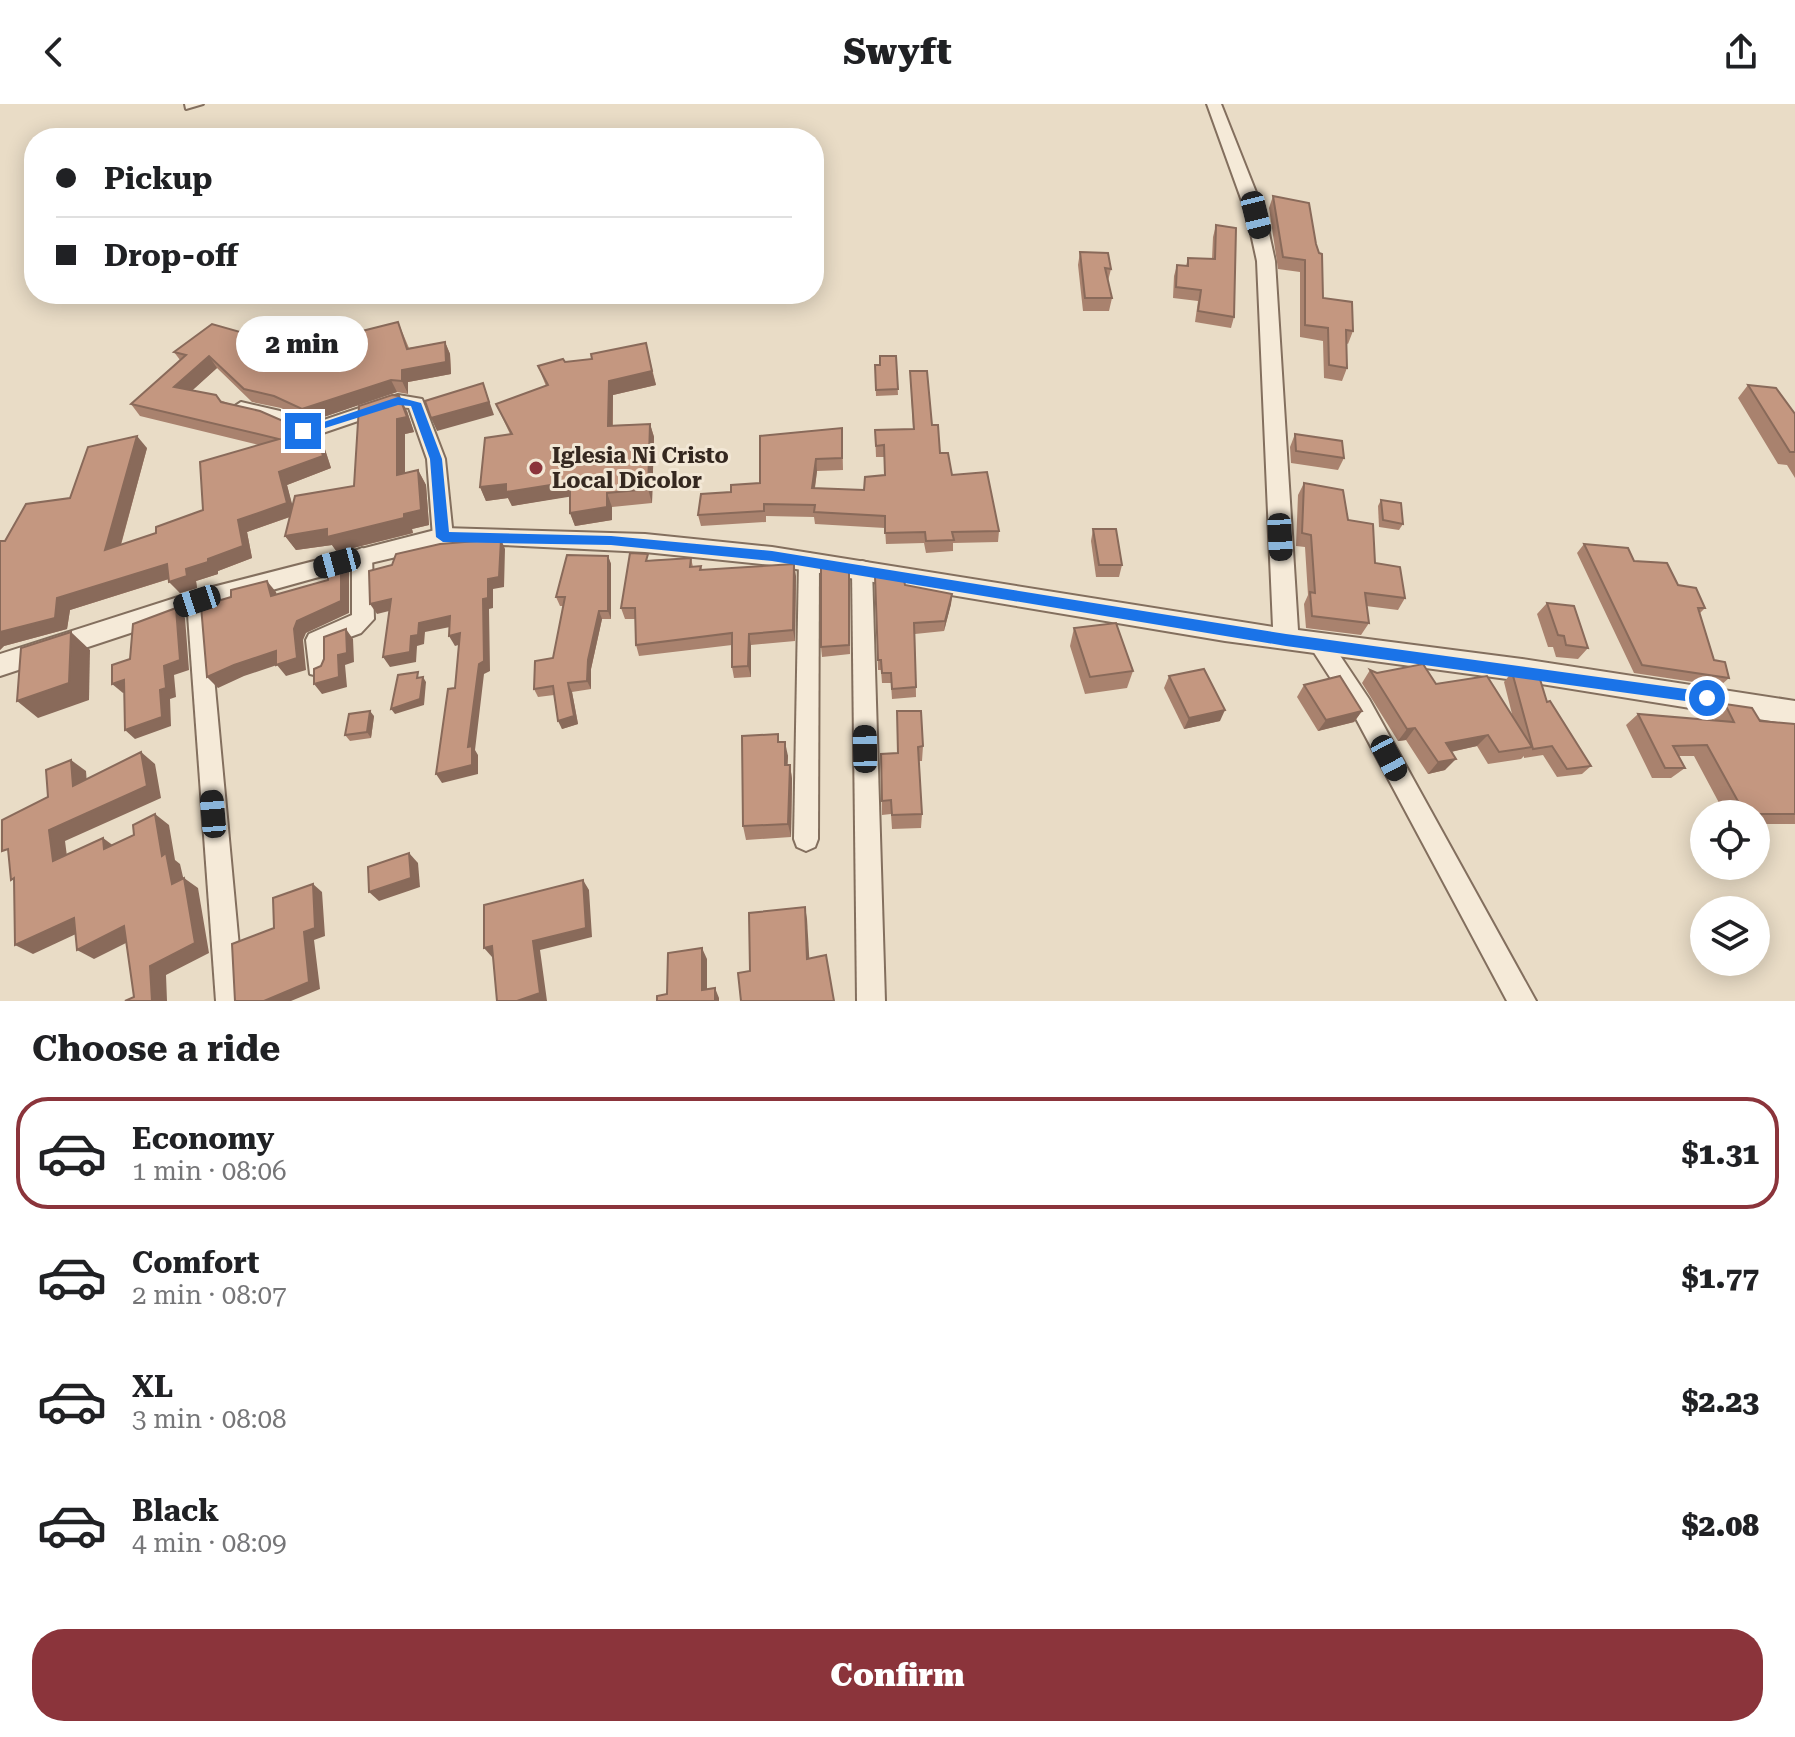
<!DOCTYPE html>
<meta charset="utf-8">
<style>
:root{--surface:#fff;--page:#f2f2f2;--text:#202124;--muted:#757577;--line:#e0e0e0;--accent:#8b343b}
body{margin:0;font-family:"Roboto Serif",serif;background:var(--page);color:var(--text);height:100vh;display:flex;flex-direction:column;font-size:30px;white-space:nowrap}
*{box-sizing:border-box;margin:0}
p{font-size:26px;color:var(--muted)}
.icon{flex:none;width:44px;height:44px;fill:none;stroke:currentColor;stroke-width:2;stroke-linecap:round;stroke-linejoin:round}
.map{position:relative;height:897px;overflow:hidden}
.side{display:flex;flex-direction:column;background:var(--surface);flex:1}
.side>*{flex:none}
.banner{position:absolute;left:24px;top:24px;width:800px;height:176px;border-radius:32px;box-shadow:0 4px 20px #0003;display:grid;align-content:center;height:176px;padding:0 32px;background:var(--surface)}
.controls{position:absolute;left:1690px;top:696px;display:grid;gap:16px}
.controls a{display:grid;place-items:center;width:80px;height:80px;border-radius:50%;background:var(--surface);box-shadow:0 4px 20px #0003;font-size:40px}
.end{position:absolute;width:36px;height:36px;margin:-18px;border:10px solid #1a73e8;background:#fff;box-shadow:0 0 0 4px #fff}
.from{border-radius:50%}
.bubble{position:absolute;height:56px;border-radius:28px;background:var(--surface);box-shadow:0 4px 20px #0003;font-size:26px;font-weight:800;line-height:56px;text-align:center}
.car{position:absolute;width:24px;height:48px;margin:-24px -12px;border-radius:10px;box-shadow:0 0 6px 2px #0007;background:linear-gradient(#222 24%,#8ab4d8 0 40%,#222 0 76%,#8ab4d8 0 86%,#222 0)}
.banner b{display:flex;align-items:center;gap:28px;height:76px;font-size:30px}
.banner b+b{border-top:2px solid var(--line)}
.banner i{width:20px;height:20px;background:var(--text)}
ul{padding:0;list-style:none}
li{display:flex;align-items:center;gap:24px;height:112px;margin:0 16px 12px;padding:0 16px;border:4px solid transparent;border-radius:32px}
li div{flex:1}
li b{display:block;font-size:30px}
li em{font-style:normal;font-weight:800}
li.on{border-color:var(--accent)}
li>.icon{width:72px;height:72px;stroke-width:1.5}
h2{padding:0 32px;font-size:36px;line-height:96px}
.button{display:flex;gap:16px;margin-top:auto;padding:16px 32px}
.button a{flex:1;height:92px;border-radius:32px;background:var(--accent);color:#fff;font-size:32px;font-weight:800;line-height:92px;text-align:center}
header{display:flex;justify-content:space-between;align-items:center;height:104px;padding:0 32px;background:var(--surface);font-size:36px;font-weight:800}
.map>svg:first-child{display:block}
</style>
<header><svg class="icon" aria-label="back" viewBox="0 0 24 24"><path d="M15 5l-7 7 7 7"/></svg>Swyft<svg class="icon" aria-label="share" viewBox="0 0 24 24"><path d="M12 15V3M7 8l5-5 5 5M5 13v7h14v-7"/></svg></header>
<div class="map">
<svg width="1795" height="897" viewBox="0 0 1795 897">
<rect width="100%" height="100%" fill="#e9dcc6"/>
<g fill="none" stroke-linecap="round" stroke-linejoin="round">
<defs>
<g id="minor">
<path d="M185 0H203L186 5Z"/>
<path d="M398 291 422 295 445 355 453 433 450 438 443 440 433 433 427 355 409 304 399 303 308 334 269 316 235 308 232 304 241 298 280 307 309 321Z"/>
<path d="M362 444 369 447 372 452 374 515 361 529 328 541 329 563 326 570 318 572 310 570 306 536 309 530 352 511V452L355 447Z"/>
<path d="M809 449 816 452 819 457 818 735 815 743 806 747 797 743 794 735 799 457 802 452Z"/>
<path d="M862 457 869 459 872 465 885 897H857L852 465 855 459Z"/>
<path d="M197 489 204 491 207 497 244 897H216L187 497 190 491Z"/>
<path d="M1321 532 1329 535 1369 595 1536 897H1507L1353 609 1313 547 1310 541 1313 535Z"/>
</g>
<path id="tertiary" d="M1207 0H1221L1265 111 1275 157 1298 526 1522 555 1795 597V621L1522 577 1225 537 772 461 645 448 503 441 443 442 362 461 197 507 0 572V550L197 487 443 424 645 430 772 443 1273 523 1257 157 1247 111Z"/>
</defs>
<!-- minor casing -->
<use href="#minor" stroke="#836f5e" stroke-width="4"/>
<!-- tertiary casing -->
<use href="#tertiary" stroke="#836f5e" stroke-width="4"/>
<!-- minor -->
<use href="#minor" fill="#f5ead8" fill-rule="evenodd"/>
<!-- tertiary -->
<use href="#tertiary" fill="#f5ead8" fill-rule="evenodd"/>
</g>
<!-- wall -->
<g fill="#a9826e">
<path d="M1273 92 1323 194 1353 227 1348 240 1346 239 1347 264 1342 277 1324 274 1323 237 1300 233V168L1278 165 1269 104Z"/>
<path d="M1216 121 1234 213 1231 224 1195 218 1198 197 1173 194 1174 172 1177 161 1186 162 1188 154 1212 155 1213 133Z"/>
<path d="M1080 148 1111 165 1108 177 1112 194 1109 207H1083L1078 161Z"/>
<path d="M676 190H700L701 194 683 200Z"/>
<path d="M398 218 409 244 445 238 450 250 451 270 408 278V290L397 288 309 318 281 304 252 298 217 264 192 286 321 333 331 364 287 381 292 401 354 382 407 307 414 328 405 330V369L418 366 426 381 429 421 412 425 413 429 337 448 332 441 296 446 285 432 290 413 247 428 252 454 218 467V470L196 477 197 484 180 489 169 475 70 506 67 525 4 542 0 546V437H5L147 344 121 441 156 429 203 406 259 341 140 312 131 300 180 256 174 248 307 247 354 228H358Z"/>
<path d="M646 239 656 281 613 291V321L650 320 654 333 652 399 612 403V416L575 422 570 409V392L512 402 508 394 486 397 480 383 510 330 496 300 546 282 538 262 592 255Z"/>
<path d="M896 252 898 291 876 292 875 261H880Z"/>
<path d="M910 267 932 321 940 349 952 371 999 427 998 438 953 439V447L926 449 924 439 886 440 885 424 815 420 814 413 766 412V418L701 422 698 411 731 388 760 379 842 324 843 366 817 367 815 384 864 386 885 371 884 353H876L875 326 913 325Z"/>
<path d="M1748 281 1795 310V374L1787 361 1778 360 1738 294Z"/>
<path d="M1295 330 1344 354 1338 366 1291 359 1290 343Z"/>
<path d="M1304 379 1348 416 1375 459 1405 494 1398 506 1366 502 1369 519 1361 531 1306 524 1304 500 1308 491 1305 443 1296 442 1298 391Z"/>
<path d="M1381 396 1403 420 1399 426 1379 423 1378 402Z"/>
<path d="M1093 425 1122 461 1119 473H1096L1091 437Z"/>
<path d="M1584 440 1634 457 1678 481 1705 504 1699 510 1714 556 1729 574 1720 582 1634 569 1577 449Z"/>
<path d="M608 452 611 460V515H602L591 565V585L572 588 578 620 562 625 554 591 538 593 534 585 553 554 564 502H560L556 493Z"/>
<path d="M691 454 693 463 701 462 702 466 796 472 795 537 751 541V573L734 574 732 563V541L639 552 636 541 635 515H625L621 504 650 456Z"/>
<path d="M849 467 850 550 822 553 821 543Z"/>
<path d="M875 472 905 481 952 490 951 500 944 527 915 530 916 593 892 595 891 579H882L881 566H878Z"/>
<path d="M1547 499 1588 544 1578 555 1556 553 1553 543H1548L1537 510Z"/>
<path d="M1074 524 1133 567 1127 584 1085 590 1070 542Z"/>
<path d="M1370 566 1377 569 1436 580 1513 614 1504 578 1512 568 1547 598 1591 662 1582 670 1557 673 1543 651 1524 654V652L1521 655 1488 660 1477 642 1451 648 1445 666 1428 670 1406 636 1398 637 1362 579Z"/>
<path d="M1169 572 1220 617 1184 625 1164 584Z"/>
<path d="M1304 581 1362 607 1354 618 1318 627 1297 593Z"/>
<path d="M1725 600 1760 617 1795 620V720H1756V710H1725L1694 652H1678L1685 664 1671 674H1652L1626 621 1638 610 1715 616 1712 611Z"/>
<path d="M897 607 923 642 922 657H918L922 710 921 724 892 725 891 710 882 711 881 650 898 649Z"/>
<path d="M374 612 371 634 350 637 345 631Z"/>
<path d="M779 638 788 652 787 661H790L792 675 791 733 746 736 743 722Z"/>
</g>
<!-- shaded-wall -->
<g fill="#896a5a">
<path d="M681 190H700L701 194 683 200Z"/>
<path d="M445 238 450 250 451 270 408 278V290L402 277V266Z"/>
<path d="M209 252 217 264 183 295 174 283Z"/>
<path d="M652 267 656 281 613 291 612 335 608 322 609 277Z"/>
<path d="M391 276 397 288 309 318 302 305Z"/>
<path d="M483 279 494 311 437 327 431 314Z"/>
<path d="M399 292 407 307 414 328 405 330V386L397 371V315Z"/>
<path d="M314 320 321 333 331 364 287 381 295 411 247 428 252 454 218 467V470L196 477 197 484 180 489 169 478 186 465 208 455 238 416 279 368Z"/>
<path d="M650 320 654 333 652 399 648 385Z"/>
<path d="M137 332 147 344 116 458 105 446Z"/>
<path d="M816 355 817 367 813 396 812 384Z"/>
<path d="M418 366 426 381 429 421 412 425 413 429 337 448 332 441 296 446 285 432 404 410Z"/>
<path d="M570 378 574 392 512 402 508 394 486 397 480 383 506 380Z"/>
<path d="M607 389 612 403V416L575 422 570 409Z"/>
<path d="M501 435 505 445 504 483 493 485V504L489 505 490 567 484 570 475 646 478 651V670L442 679 436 670 468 643 483 495Z"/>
<path d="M608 452 611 460V515L608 507Z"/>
<path d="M341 456 349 468V509L306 529 303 536 306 566 286 572 277 561 244 572 218 584 207 573 234 561 276 547 294 525 297 517 341 497Z"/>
<path d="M167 460 178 472 70 506 67 525 4 542 0 546V528L57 494Z"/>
<path d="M794 460 796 472 795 537 793 526Z"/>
<path d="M267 477 276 488 280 504 271 492Z"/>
<path d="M952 490 951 500 944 527 945 517Z"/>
<path d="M391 495 397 505 377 510 370 500Z"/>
<path d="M176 504 185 514 189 566 174 571 176 593 170 595 171 622 135 635 125 626 160 586Z"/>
<path d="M599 507 602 515 591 565V585L587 577 588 556Z"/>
<path d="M450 512 455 522 425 528 424 540 417 542 416 558 390 563 383 553 411 532 419 519Z"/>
<path d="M346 525 353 535 354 558 345 561 347 583 322 590 314 580 338 551Z"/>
<path d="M71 528 90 546 89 596 38 614 17 597Z"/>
<path d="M460 529 465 539 455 542 449 532Z"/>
<path d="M749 530 751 541V573L748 562Z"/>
<path d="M423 573 426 578 424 601 395 610 391 605Z"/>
<path d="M124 576 134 585 123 589 112 580Z"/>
<path d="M568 579 572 588 578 620 562 625 558 617Z"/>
<path d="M1225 606 1220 617 1184 625 1189 614Z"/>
<path d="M370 607 374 612 371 634 367 628Z"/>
<path d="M1362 607 1354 618 1318 627 1326 616Z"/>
<path d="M1415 624 1406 636 1398 637 1407 625Z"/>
<path d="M1488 631 1477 642 1436 651 1446 639Z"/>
<path d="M785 638 788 652 787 675 785 661Z"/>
<path d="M141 648 155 660 161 694 65 737 69 768 53 757 49 726Z"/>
<path d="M1456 655 1445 666 1428 670 1438 658Z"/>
<path d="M71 656 86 667 88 694 73 682Z"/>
<path d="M790 661 792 675 791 733 788 720Z"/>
<path d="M155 710 169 721 175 756 180 760 187 790 172 780 162 752Z"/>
<path d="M103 734 118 745H104Z"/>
<path d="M409 749 418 759 420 783 379 797 369 788Z"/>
<path d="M184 774 198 784 209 849 166 871 167 897H152L150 862Z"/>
<path d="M583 776 589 786 592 833 540 846 547 897H517L533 837Z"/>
<path d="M313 780 322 788 325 832 314 836 320 885 291 897H264Z"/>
<path d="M805 803 807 815 810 866 807 855Z"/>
<path d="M74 814 91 823 33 850 15 841Z"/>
<path d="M124 822 140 832 94 855 77 846Z"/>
<path d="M492 842 500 851 492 853 484 844Z"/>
<path d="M702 844 707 855V895L702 886Z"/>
<path d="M715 884 719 894V897H715Z"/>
</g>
<!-- building -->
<g fill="#c49780" stroke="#896a5a" stroke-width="2">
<path d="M1273 92 1309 99 1316 140 1319 149 1322 150 1323 194 1352 198 1353 227 1346 226 1347 264 1329 261 1328 224 1305 221V156L1283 153Z"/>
<path d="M1216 121 1236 124 1234 213 1198 207 1201 186 1176 183 1177 161 1188 162V154L1215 155Z"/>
<path d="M1080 148 1108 149 1111 165 1105 164 1112 194H1085Z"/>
<path d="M398 218 407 245 445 238 446 258 402 266V277L391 276 302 305 274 292 244 285 209 252 174 283 216 291 221 298 260 307 299 324 314 320 323 352 279 368 287 399 238 416 243 442 208 455V458L186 465 187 472 169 478 167 460 57 494 55 514 0 528V437H5L26 400 70 394 88 343 137 332 105 446 156 429V423L203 406 200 358 279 335 131 300 186 251 174 248 212 220 307 247 338 234 334 224 350 219 354 227 358 228Z"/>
<path d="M646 239 652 267 609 277 608 322 650 320 648 385 607 389V403L570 409V378L506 388V380L480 383 485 334 512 330 496 300 548 281 538 262 563 255 565 258 592 255 591 250Z"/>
<path d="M880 252H896L898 285 876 286 875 261H880Z"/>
<path d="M910 267H927L932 321H938L940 349H948L952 371 987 368 999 427 952 428 954 436 926 437 925 428 885 429V412L814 408 815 401 764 400V407L698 411 701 390 731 388V381L760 379V332L842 324V354L816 355 812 384 864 386 865 373 885 371 884 341 876 342 875 326 914 325Z"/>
<path d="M483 279 489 298 431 314 425 297Z"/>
<path d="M1748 281 1776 284 1795 310V348H1790Z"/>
<path d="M392 291 399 292 407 313 397 315V371L418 366 421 406 404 410V414L327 433V425L285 432 295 392 354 382 359 302Z"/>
<path d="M1295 330 1342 337 1344 354 1296 347Z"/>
<path d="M1304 379 1343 386 1348 416 1373 420 1375 459 1400 463 1405 494 1365 489 1369 519 1312 512 1310 488 1315 489 1311 431 1302 429Z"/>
<path d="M1381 396 1401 399 1403 420 1383 416Z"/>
<path d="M1093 425H1116L1122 461H1099Z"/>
<path d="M501 435 499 473 488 475V494L483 495 484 557 479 560 468 643 472 642V661L436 670 448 585 455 584 460 529 449 532 450 512 419 519 418 531 411 532 410 548 383 553 391 495 370 500 369 467 392 461 396 450 440 440Z"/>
<path d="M1584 440 1628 444 1634 457 1667 459 1678 481 1696 484 1705 504H1698L1714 556 1725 558 1729 574 1642 561Z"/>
<path d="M630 449 648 450 646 457 691 454 690 463 701 462 700 466 794 460 793 526 749 530 748 562 732 563V529L636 541 635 504H621Z"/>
<path d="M567 451 608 452V507H599L588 556 587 577 568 579 574 612 558 617 553 582 534 585 535 557 553 554 565 493H556Z"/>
<path d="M341 456V497L297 517 294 525 297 554 276 561V547L234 561 207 573 201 502 231 493V486L267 477 271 492 328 476 329 459Z"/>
<path d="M821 463 849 467V541L821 543Z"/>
<path d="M875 472 904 476 905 481 952 490 945 517 914 519 916 583 892 585 891 569H882L881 556H878Z"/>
<path d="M1547 499 1574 502 1588 544 1566 541 1564 532 1558 531Z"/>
<path d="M176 504 180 556 164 562 166 584 160 586 162 613 125 626 124 576 112 580V561L130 555 133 520Z"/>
<path d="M1116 519 1133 567 1090 573 1074 524Z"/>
<path d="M346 525 347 549 338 551 339 573 314 580V565L321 562 324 555V533Z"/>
<path d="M71 528 69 579 17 597 21 544Z"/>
<path d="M1423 560 1436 580 1487 572 1532 643 1499 648 1488 631 1446 639 1456 655 1438 658 1415 624 1407 625 1370 566 1377 569Z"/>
<path d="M1204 565 1225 606 1189 614 1169 572Z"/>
<path d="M418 568 417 574 423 573 420 595 391 605 398 571Z"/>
<path d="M1512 568 1539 572 1547 598 1550 597 1591 662 1567 665 1552 642 1533 645Z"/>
<path d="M1340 572 1362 607 1326 616 1304 581Z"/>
<path d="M1725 600 1752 604 1760 617 1795 620V710H1745L1707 641 1673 642 1685 664H1665L1638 610 1734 618Z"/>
<path d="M370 607 367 628 345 631 349 610Z"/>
<path d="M897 607H921L923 642 918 643 922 710 892 711 891 696 882 697 881 650 898 649Z"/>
<path d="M778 630V638H785V661H790L788 720 743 722 742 632Z"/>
<path d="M141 648 147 682 49 726 53 757 103 734 104 745 134 731 133 721 155 710 162 752 166 749 172 780 184 774 195 839 150 862 152 897H125L134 893 124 822 77 846 74 814 15 841 14 774 11 776 8 745 2 747V716L48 693 46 666 71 656 73 682Z"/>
<path d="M409 749 411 774 369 788 368 763Z"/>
<path d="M583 776 586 824 533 837 540 889 517 897H497L492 842 484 844V801Z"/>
<path d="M313 780 315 824 304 828 309 878 264 897H235L232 840 274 824 273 794Z"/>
<path d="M805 803 807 855 826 851 834 897H741L738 869 750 867 749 809Z"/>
<path d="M702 844V886L715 884V897H657V892L667 890 668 849Z"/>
</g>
<!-- route -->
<path fill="#1a73e8" d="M398 293 421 299 442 355 449 428 611 432 772 447 1286 530 1707 588 1714 594 1707 600 1286 542 772 457 611 441 443 438 436 433 430 355 411 302 398 301 303 331 297 327Z"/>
<!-- markers -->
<circle fill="#8b343b" stroke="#f2e7d5" stroke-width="3" cx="536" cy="364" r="8"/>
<g text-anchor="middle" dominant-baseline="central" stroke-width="6" stroke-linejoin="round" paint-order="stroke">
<!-- poi labels -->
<g font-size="22" font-weight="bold" fill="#352820" stroke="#f2e7d5" text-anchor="start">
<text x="552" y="351">Iglesia Ni Cristo<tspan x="552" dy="25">Local Dicolor</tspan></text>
</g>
</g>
</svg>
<div class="controls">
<a><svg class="icon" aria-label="locate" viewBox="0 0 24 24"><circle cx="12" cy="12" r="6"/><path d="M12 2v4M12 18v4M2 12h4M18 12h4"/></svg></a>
<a><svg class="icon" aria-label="layers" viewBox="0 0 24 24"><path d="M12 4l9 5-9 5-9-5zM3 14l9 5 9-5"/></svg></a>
</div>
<i class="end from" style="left:1707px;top:594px"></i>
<i class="end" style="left:303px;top:327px"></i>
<div class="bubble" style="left:236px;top:212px;width:132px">2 min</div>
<i class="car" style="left:1256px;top:111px;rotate:166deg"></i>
<i class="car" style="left:1280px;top:433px;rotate:177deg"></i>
<i class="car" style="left:337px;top:459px;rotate:255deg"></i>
<i class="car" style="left:197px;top:497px;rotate:252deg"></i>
<i class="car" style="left:865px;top:645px;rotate:359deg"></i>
<i class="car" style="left:1389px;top:654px;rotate:152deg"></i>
<i class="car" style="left:213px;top:710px;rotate:355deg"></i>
<div class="banner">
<b><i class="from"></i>Pickup</b>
<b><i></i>Drop-off</b>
</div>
</div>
<section class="side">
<h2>Choose a ride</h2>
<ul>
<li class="on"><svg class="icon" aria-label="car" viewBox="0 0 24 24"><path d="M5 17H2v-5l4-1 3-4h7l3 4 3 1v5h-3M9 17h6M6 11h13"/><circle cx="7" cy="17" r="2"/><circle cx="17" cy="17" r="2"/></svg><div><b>Economy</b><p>1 min · 08:06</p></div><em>$1.31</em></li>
<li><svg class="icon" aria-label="car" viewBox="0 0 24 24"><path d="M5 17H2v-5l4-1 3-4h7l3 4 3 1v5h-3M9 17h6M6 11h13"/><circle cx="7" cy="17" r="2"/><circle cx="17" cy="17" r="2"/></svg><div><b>Comfort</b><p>2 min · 08:07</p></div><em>$1.77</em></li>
<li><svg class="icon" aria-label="car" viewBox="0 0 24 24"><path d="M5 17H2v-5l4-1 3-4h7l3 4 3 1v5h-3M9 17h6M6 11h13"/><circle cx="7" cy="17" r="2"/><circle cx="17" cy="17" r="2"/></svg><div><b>XL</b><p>3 min · 08:08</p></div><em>$2.23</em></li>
<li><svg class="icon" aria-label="car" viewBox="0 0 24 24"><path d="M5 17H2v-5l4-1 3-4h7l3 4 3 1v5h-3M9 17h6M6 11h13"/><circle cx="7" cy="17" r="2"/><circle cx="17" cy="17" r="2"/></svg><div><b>Black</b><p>4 min · 08:09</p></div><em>$2.08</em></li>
</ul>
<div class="button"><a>Confirm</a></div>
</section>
